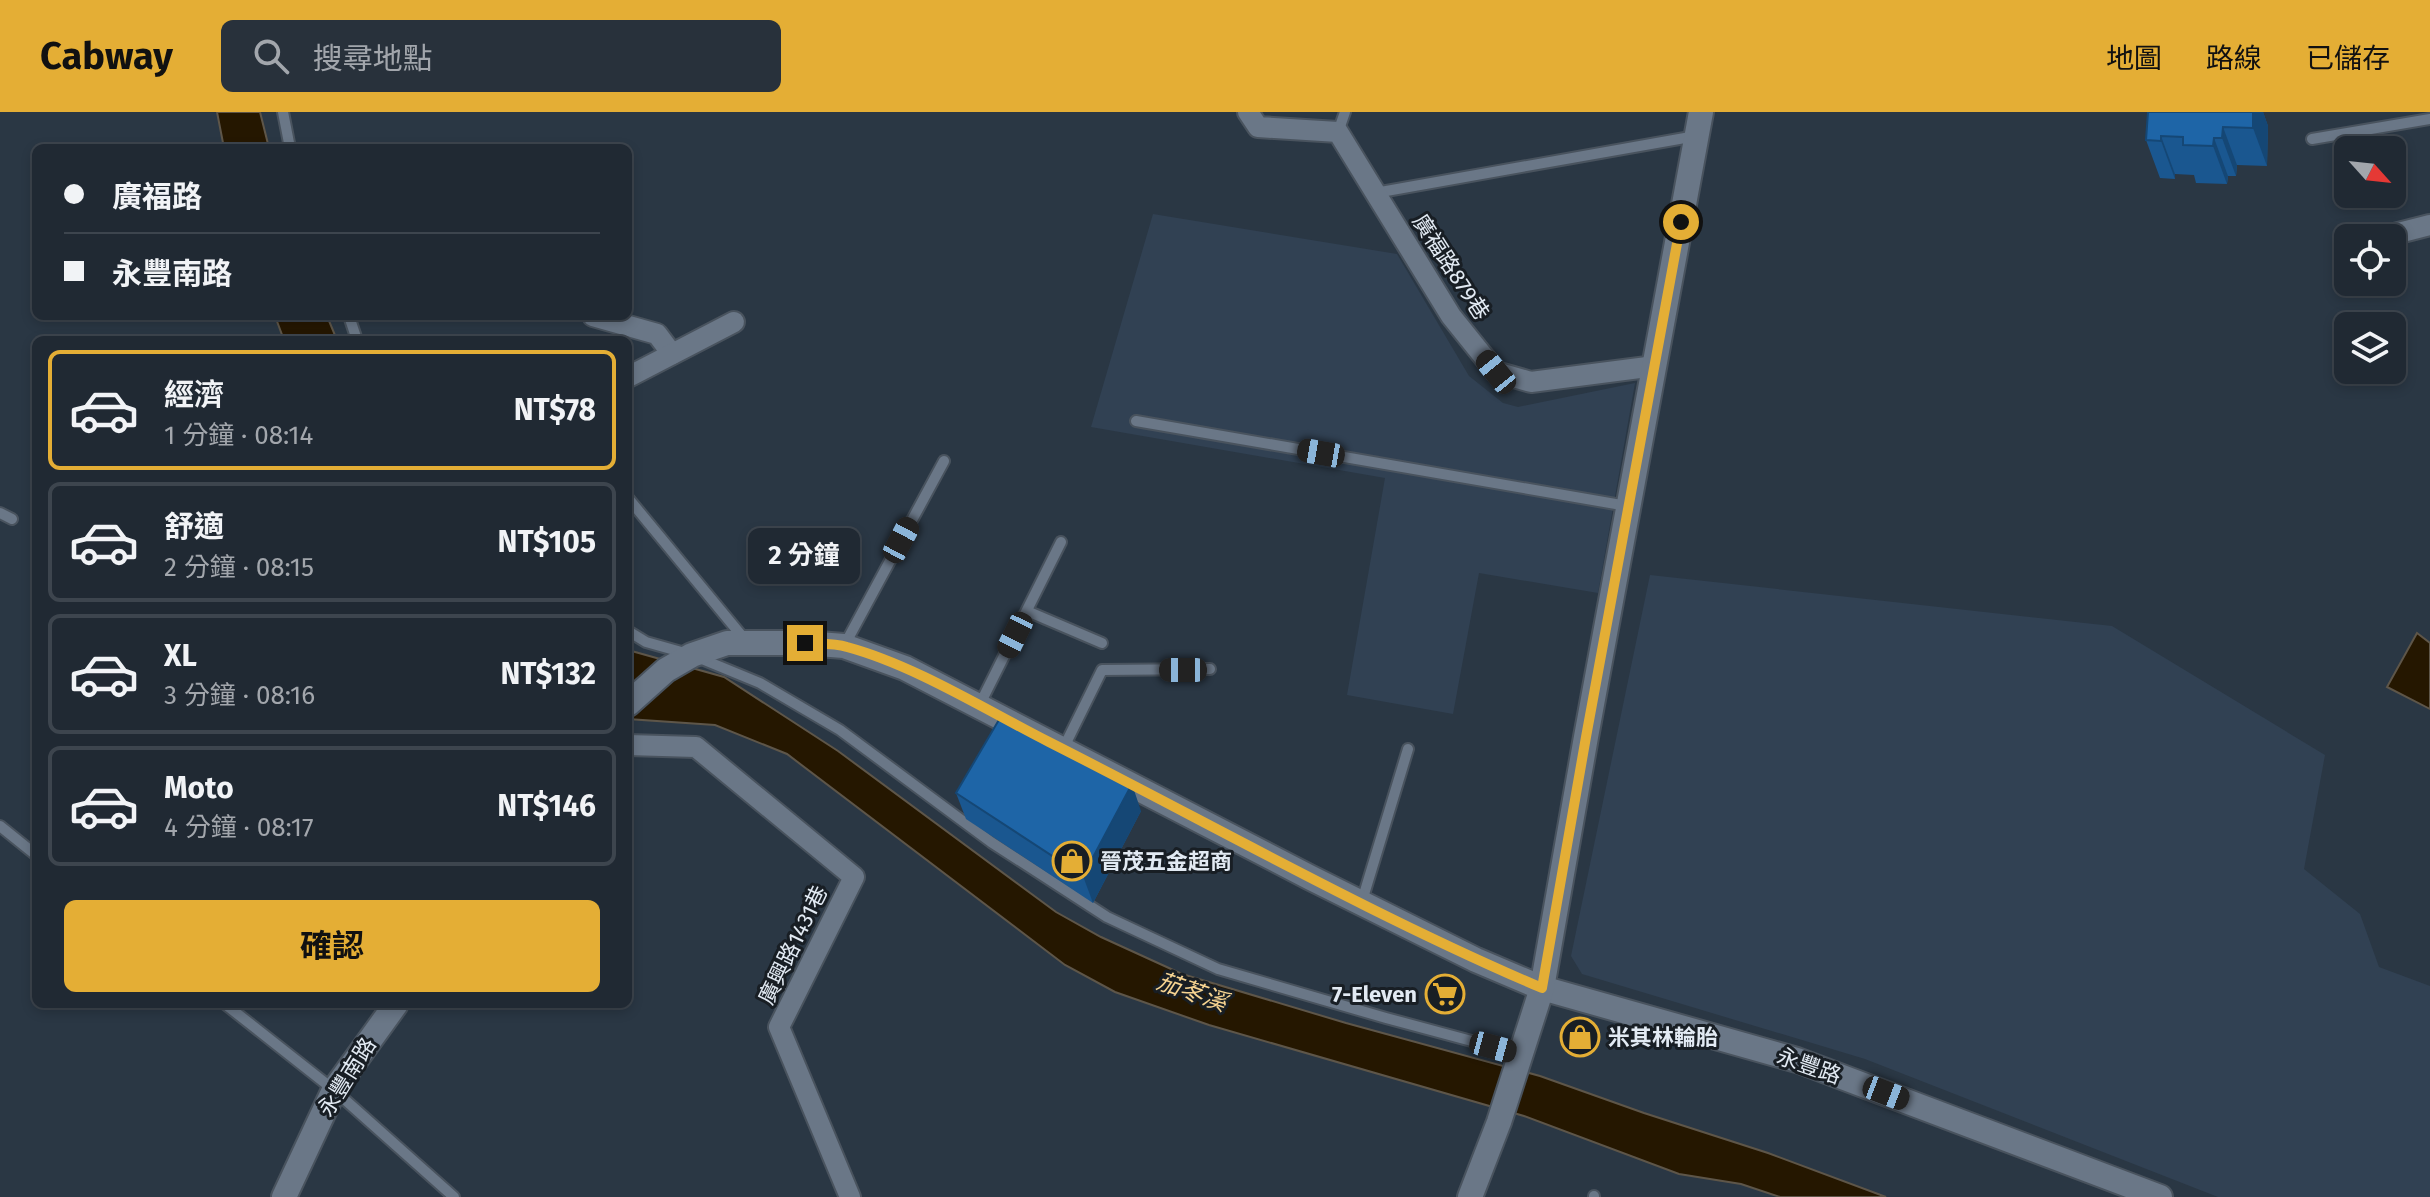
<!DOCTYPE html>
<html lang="zh-TW">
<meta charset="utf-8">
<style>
:root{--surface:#202933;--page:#28313b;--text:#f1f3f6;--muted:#a2a6ac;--line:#3d454e;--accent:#e4ae35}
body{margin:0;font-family:"Fira Sans","Noto Sans TC",sans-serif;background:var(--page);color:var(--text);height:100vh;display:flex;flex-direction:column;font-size:30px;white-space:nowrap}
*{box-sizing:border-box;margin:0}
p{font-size:26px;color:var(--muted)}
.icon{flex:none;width:44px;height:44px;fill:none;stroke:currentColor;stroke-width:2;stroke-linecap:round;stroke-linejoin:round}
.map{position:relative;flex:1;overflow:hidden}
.panel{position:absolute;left:32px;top:224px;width:600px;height:672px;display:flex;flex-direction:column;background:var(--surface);border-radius:12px;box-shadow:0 4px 12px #0003,0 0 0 2px var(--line)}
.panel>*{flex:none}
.banner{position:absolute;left:32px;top:32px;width:600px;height:176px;border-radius:12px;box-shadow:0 4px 12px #0003,0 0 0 2px var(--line);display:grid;align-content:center;height:176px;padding:0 32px;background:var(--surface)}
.needle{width:52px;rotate:117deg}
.buttons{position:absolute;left:2334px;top:24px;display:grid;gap:16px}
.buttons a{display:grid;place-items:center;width:72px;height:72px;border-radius:12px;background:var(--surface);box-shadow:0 4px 12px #0003,0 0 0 2px var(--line);font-size:40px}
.end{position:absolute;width:36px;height:36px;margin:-18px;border:10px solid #e4ae35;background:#111;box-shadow:0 0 0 4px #111}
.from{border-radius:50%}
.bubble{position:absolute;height:56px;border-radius:12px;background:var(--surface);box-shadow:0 4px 12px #0003,0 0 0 2px var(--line);font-size:26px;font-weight:700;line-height:56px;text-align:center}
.car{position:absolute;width:24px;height:48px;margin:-24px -12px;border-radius:10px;box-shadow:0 0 6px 2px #0007;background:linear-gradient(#222 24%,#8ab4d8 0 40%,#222 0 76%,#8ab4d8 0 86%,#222 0)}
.banner b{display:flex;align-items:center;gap:28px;height:76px;font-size:30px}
.banner b+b{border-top:2px solid var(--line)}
.banner i{width:20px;height:20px;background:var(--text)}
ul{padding:14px 0 0;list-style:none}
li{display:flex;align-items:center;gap:24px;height:120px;margin:0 16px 12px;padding:0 16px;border:4px solid var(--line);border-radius:12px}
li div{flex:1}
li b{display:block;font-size:30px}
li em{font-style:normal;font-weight:700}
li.selected{border-color:var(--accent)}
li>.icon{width:72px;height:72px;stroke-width:1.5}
.action{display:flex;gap:16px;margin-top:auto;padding:16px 32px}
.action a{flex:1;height:92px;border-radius:12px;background:var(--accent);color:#111;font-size:32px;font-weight:700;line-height:92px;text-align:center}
header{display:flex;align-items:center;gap:48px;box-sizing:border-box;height:112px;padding:0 40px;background:var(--accent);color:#111}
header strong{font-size:38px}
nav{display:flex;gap:44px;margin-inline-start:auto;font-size:28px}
.search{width:560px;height:72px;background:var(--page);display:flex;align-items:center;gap:20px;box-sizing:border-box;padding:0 28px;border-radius:12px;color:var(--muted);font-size:30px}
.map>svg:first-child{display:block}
</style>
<header>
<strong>Cabway</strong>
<div class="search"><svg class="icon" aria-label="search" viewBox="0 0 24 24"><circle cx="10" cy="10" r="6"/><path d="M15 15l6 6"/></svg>搜尋地點</div>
<nav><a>地圖</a><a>路線</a><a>已儲存</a></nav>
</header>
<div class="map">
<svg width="2430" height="1085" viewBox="0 0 2430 1085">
<rect width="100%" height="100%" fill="#2a3744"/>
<!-- built -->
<g fill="#314153">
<path d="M1153 102 1397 142 1469 264 1503 291 1518 295 1635 271 1598 481 1479 461 1453 602 1347 583 1385 366 1091 315Z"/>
<path d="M1650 463 2112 514 2325 643 2304 757 2360 802 2379 855 2430 874V1085H2218L1865 947 1582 862 1571 844Z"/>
</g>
<!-- water -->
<g fill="#251700" stroke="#5e5649" stroke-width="2">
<path d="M217 0H260L269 36H224Z"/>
<path d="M275 204H327L337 228H284Z"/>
<path d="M2417 521 2430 531V597L2387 575Z"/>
<path d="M628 538 724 565 838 639 1056 800 1101 825 1182 862 1346 911 1540 964 1644 1001 1768 1041 1886 1085H1780L1741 1072 1679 1062 1524 1004 1209 913 1115 880 1065 853 787 642 715 613 628 607Z"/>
</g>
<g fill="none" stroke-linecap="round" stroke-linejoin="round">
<defs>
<g id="lane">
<path d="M283 0 290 36"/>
<path d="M1338 20 1345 0"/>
<path d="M2312 27 2430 7"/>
<path d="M1375 81 1696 24"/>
<path d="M349 204 357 228"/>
<path d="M1136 309 1627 394"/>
<path d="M628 386 746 529"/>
<path d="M0 401 12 407"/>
<path d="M1027 499 1102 531"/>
<path d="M628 519 646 530 692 543 760 571 840 618 991 730 1107 805 1218 857 1386 906 1520 942"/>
<path d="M844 534 944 349"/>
<path d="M979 594 1061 430"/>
<path d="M1063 637 1102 558 1210 557"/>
<path d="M0 714 36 743"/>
<path d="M1362 789 1408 637"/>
<path d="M225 892 334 978 454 1085"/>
<path d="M1594 1085V1084"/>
</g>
<g id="street">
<path d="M1248 0 1258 15 1338 20 1451 204 1496 260 1531 270 1655 254"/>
<path d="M2379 126 2430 113"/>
<path d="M593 204 657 222 672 242"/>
<path d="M628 265 734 210"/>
<path d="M628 633 696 635 854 765 779 915 850 1085"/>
</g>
<g id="secondary">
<path d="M628 592 666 558 692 543 727 531H805L844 534 905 556 1311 766 1476 848 1542 876 1797 948 2160 1085"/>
<path d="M284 1085 334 978 396 892"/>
<path d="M1470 1085 1499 1010 1542 876 1586 625 1701 0"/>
</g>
</defs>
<!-- lane casing -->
<use href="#lane" stroke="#49535e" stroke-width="14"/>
<!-- street casing -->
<use href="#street" stroke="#49535e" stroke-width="24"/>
<!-- secondary casing -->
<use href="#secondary" stroke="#49535e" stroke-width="28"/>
<!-- lane -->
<use href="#lane" stroke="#6a7787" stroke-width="10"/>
<!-- street -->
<use href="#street" stroke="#6a7787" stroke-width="20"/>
<!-- secondary -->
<use href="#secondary" stroke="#6a7787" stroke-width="24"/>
</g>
<!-- wall -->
<g fill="#1a5790">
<path d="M2148 0H2263L2268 14 2267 54 2237 53 2236 64H2228L2227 72 2196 71 2194 63 2175 62V67L2160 66 2146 28Z"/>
<path d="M956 681 1141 699 1093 791 966 707Z"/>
</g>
<!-- shaded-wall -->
<g fill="#154775">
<path d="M2253 0H2263L2268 14 2267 54 2253 16Z"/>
<path d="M2223 15 2237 53 2236 64 2222 26Z"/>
<path d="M2161 24 2175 62V67L2161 29Z"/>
<path d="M2214 26 2228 64 2227 72 2213 34Z"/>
<path d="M1132 672 1141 699 1093 791 1083 764Z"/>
</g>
<!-- building -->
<g fill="#1e65a7" stroke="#154775" stroke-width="2">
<path d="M2148 0H2253V16L2223 15 2222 26H2214L2213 34 2183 33V25L2161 24V29L2146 28Z"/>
<path d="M1000 606 1132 672 1083 764 956 681Z"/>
</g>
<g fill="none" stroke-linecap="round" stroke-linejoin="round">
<!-- route -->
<path stroke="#e4ae35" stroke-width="10" d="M805 531C818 532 834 531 847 535 914 553 986 598 1049 630 1213 713 1373 804 1542 876L1586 625 1681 110"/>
</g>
<!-- icons -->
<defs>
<symbol id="shop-ring" viewBox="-11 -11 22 22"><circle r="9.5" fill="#181e24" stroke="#e4ae35" stroke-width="1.5"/><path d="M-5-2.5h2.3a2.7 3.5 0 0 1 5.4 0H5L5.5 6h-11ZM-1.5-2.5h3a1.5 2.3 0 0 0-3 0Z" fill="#e4ae35"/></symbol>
<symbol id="supermarket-ring" viewBox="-11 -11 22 22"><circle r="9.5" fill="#181e24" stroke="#e4ae35" stroke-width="1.5"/><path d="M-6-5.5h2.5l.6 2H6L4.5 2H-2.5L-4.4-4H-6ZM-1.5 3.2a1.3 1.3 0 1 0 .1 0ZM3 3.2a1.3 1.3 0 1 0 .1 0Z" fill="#e4ae35"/></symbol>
</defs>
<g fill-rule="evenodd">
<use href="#shop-ring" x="1050" y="727" width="44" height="44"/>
<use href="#supermarket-ring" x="1423" y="860" width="44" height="44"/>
<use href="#shop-ring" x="1558" y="903" width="44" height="44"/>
</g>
<g text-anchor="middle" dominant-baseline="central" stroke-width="6" stroke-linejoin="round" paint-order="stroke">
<!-- street labels -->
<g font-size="22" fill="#e2eaf3" stroke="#181e24">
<text transform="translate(1451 155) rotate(57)">廣福路879巷</text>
<text transform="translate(793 833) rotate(-64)">廣興路1431巷</text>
<text transform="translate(1809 954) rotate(19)">永豐路</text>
<text transform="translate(347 965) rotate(-58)">永豐南路</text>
</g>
<!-- poi labels -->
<g font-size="22" font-weight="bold" fill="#e2eaf3" stroke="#181e24" text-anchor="start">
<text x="1100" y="749">晉茂五金超商</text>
<text x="1417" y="882" text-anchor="end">7-Eleven</text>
<text x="1608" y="925">米其林輪胎</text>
</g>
<!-- water labels -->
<g font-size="24" font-style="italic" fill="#f7d491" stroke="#181e24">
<text transform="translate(1192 880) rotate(19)">茄苳溪</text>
</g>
</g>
</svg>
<div class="buttons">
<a><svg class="needle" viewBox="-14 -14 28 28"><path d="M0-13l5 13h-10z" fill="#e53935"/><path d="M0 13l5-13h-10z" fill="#a2a6ac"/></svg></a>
<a><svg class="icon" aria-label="locate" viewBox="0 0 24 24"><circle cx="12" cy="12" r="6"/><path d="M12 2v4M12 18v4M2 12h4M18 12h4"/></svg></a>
<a><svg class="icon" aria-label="layers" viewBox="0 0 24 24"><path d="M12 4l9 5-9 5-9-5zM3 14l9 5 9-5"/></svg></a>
</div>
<i class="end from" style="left:1681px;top:110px"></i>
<i class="end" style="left:805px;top:531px"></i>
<div class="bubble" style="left:748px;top:416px;width:112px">2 分鐘</div>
<i class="car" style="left:1496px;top:260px;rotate:321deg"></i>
<i class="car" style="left:1321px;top:341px;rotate:280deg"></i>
<i class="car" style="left:901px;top:428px;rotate:28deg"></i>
<i class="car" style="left:1015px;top:523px;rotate:206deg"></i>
<i class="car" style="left:1183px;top:558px;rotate:270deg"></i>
<i class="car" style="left:1493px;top:935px;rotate:105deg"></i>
<i class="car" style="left:1886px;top:981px;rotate:111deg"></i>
<div class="banner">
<b><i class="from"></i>廣福路</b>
<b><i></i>永豐南路</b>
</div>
<section class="panel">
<ul>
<li class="selected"><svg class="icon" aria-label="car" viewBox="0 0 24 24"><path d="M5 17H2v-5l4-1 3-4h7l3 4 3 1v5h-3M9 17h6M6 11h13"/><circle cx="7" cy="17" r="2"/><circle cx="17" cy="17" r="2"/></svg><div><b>經濟</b><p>1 分鐘 · 08:14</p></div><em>NT$78</em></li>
<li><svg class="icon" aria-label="car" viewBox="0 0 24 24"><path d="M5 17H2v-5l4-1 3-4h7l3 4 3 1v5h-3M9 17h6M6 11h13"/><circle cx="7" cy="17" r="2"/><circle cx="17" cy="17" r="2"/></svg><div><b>舒適</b><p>2 分鐘 · 08:15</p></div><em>NT$105</em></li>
<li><svg class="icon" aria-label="car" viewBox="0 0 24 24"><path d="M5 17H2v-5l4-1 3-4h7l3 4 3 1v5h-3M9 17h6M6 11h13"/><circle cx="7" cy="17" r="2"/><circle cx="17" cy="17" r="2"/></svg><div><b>XL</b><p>3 分鐘 · 08:16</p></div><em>NT$132</em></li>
<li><svg class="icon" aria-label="car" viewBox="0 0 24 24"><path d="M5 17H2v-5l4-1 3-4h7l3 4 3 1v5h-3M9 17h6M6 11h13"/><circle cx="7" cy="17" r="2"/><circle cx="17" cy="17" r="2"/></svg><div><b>Moto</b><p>4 分鐘 · 08:17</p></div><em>NT$146</em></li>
</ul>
<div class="action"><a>確認</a></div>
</section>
</div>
